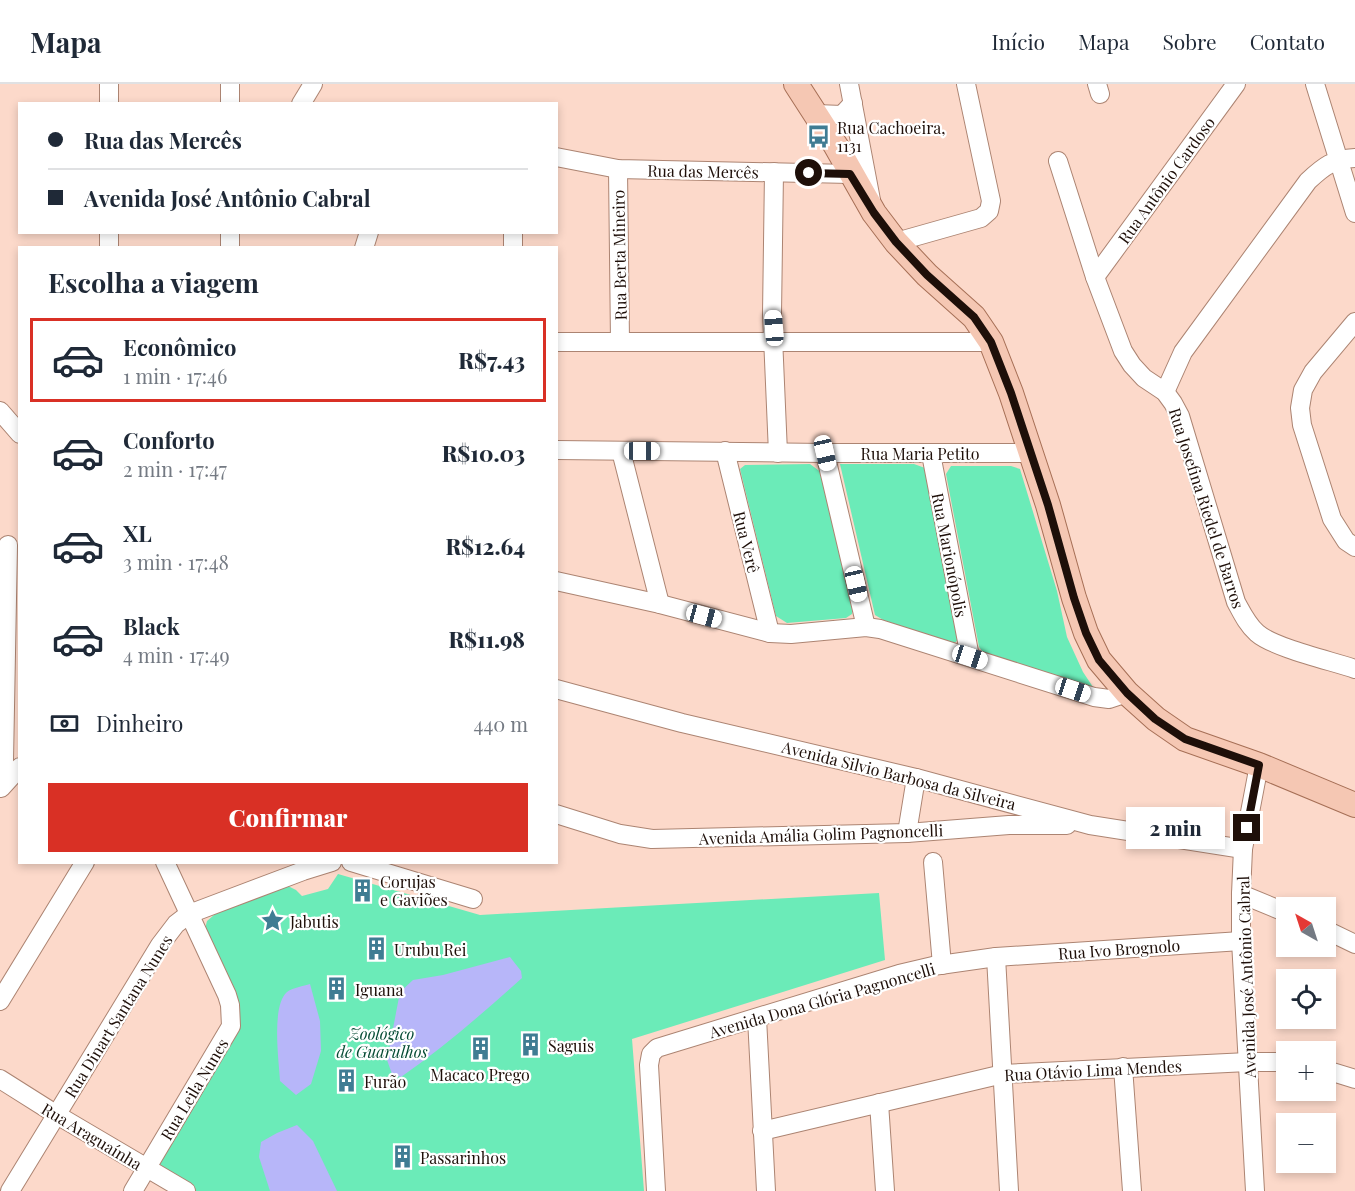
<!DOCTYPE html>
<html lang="pt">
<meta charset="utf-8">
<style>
:root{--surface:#fff;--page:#f6f6f7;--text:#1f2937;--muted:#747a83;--line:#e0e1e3;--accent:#d93025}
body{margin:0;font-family:"Playfair Display",serif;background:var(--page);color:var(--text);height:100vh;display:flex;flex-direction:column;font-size:22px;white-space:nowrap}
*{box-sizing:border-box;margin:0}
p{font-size:20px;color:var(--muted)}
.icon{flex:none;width:33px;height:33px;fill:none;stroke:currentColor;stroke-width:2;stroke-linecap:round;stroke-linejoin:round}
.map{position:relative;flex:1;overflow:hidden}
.panel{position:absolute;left:18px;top:162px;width:540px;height:618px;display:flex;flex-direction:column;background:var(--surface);border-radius:0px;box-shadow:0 3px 9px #0003}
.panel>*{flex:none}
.banner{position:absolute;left:18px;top:18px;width:540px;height:132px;border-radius:0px;box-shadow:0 3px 9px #0003;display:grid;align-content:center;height:132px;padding:0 30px;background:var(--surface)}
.needle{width:39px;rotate:321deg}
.tools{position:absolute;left:1276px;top:813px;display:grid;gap:12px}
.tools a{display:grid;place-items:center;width:60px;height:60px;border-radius:0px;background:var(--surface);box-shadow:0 3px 9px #0003;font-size:30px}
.end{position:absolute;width:27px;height:27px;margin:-14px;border:8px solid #1e0f09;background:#fff;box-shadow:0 0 0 3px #fff}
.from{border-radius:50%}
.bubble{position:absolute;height:42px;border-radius:0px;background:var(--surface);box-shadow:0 3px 9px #0003;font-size:20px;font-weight:800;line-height:42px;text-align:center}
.car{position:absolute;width:18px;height:36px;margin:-18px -9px;border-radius:8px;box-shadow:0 0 4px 2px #0007;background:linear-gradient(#fff 24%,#345 0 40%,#fff 0 76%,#345 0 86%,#fff 0)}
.banner b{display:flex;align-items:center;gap:21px;height:57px;font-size:22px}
.banner b+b{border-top:2px solid var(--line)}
.banner i{width:15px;height:15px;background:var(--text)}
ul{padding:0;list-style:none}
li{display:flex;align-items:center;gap:18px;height:84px;margin:0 12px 9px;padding:0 18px;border:3px solid transparent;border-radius:0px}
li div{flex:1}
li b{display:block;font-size:22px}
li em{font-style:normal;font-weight:800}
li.current{border-color:var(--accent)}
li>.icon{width:54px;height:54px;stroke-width:1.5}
h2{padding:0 30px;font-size:27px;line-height:72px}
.pay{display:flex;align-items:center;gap:15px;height:66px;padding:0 30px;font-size:22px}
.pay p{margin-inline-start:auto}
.cta{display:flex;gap:12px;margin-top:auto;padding:12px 30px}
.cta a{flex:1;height:69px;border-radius:0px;background:var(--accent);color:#fff;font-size:24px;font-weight:800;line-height:69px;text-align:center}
header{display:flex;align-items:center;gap:36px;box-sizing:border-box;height:84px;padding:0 30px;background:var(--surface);border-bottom:2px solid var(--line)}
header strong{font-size:28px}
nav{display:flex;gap:33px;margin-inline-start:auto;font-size:21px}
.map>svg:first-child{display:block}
</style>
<header>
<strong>Mapa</strong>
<nav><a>Início</a><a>Mapa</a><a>Sobre</a><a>Contato</a></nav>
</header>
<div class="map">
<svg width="1355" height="1107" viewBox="0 0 1355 1107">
<rect width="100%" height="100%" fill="#fcd9ca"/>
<!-- green -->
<g fill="#6bebb8">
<path d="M810 380 822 389 853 522 852 530 846 534 787 539 776 532 740 385 745 381Z"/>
<path d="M840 380H914L925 384 958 556 953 560 885 537 875 531Z"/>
<path d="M951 382H1011L1020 385 1057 507 1067 553 1083 588 1093 603 986 572 979 563 946 390Z"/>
<path d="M338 790 480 831 879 809 885 876 632 955 644 1107H192L156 1084 233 954 203 853 207 837 221 825 288 802 296 806 302 812 328 805Z"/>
</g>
<!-- water -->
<g fill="#b7b6f9">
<path d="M271 829 281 840 276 847 266 843 265 834Z"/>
<path d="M510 873 521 887 522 894C483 929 444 963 401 993L392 990 387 976 400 908 413 896 443 891Z"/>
<path d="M310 900 320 937 321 967 311 1000 296 1011 280 997C279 977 271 922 287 908 292 904 304 902 310 900Z"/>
<path d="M297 1041 313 1057 337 1107H270L259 1073 261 1058 277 1049Z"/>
</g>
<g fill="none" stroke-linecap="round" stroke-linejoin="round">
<defs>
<g id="minor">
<path d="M109 0V20"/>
<path d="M230 0V20"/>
<path d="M849 0 871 116"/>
<path d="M1097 0 1100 10"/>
<path d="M1315 0 1355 129"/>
<path d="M301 20 313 0"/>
<path d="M816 30 842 31 853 19"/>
<path d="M556 73 618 85 850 90"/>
<path d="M1058 77 1095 193 1123 267 1132 281 1144 294 1165 308 1173 319 1180 332 1236 518C1242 529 1247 540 1257 549 1274 564 1332 577 1355 585"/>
<path d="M618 85 620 258"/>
<path d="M774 88 772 230 778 369"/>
<path d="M109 148V164"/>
<path d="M896 158 981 134 989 127 991 117 966 0"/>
<path d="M230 164V148"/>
<path d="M364 164 369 148"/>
<path d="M513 164V148"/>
<path d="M1095 193 1236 0"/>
<path d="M1355 238 1313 288 1303 306 1300 324 1302 341 1332 435 1346 457 1355 463"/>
<path d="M556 258H991"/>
<path d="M1165 308 1183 268 1308 97C1324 82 1333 75 1355 74"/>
<path d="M0 327 20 350"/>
<path d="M556 366 825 369H1031"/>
<path d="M621 367 660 520"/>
<path d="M725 367 770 549"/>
<path d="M825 369 866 543"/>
<path d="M931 370 970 573"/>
<path d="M556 497 660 520 770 549 791 550 866 543 880 545 1094 613 1109 615 1127 609"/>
<path d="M556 605 682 639 916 694 1090 741 1243 765"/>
<path d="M5 697 4 677 8 461"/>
<path d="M1 704 20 683"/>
<path d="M556 730 620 750 652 755 907 749 1009 741H1067"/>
<path d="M907 749 916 694"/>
<path d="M351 778 473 815"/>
<path d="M933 778 942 881"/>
<path d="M1241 810 1287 829"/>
<path d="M1326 846 1355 860"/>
<path d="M996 873 1009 1107"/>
<path d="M0 917 85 778"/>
<path d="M757 934 766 1107"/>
<path d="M1123 983 1132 1107"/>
<path d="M1326 986 1355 995"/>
<path d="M0 995 57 1031 186 1107"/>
<path d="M879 1019 885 1107"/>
<path d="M762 1047 1003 990 1248 978H1287"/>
<path d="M10 1107 160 861 176 840 189 830 303 787 332 778"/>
<path d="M133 1107 231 942 230 921 227 911 165 778"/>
<path d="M656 1107 649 981 651 970 657 964 899 890 933 882 996 873 1241 857"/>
<path d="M1255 1107 1241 857V810L1243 765 1259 681"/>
</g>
<path id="major" d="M796 0 836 62 874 129 896 158 927 191 974 233 991 258 1011 309 1048 421 1074 514 1086 549 1099 576 1127 609 1156 635 1185 655 1259 681 1355 721"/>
</defs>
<!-- minor casing -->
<use href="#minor" stroke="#ac8472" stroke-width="20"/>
<!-- major casing -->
<use href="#major" stroke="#a66f56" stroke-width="26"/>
<!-- minor -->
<use href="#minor" stroke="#fff" stroke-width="18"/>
<!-- major -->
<use href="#major" stroke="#f5c7b3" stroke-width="24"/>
</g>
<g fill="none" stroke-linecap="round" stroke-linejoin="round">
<!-- route -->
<path stroke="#1e0f09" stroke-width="8" d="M809 89 850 90 874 129 896 158 927 191 974 233 991 258 1011 309 1048 421 1074 514 1086 549 1099 576 1127 609 1155 635 1185 655 1259 681 1247 744"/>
</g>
<!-- icons -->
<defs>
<symbol id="bus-bare" viewBox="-9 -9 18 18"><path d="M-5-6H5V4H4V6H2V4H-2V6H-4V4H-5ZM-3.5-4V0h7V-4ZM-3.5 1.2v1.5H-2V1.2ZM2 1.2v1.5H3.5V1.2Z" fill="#3f7c93" stroke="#fff" stroke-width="2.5" paint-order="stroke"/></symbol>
<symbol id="building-bare" viewBox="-9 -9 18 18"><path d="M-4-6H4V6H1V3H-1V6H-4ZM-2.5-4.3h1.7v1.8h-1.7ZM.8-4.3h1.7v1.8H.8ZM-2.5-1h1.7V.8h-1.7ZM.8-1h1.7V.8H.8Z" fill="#3f7c93" stroke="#fff" stroke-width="2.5" paint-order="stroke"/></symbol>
<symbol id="sight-bare" viewBox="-9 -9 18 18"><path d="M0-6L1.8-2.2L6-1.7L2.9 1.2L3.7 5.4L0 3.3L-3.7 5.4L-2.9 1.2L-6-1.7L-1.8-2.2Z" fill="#3f7c93" stroke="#fff" stroke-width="2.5" paint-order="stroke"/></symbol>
</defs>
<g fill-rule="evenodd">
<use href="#bus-bare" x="802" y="36" width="33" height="33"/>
<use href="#building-bare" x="346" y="790" width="33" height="33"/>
<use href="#sight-bare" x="256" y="820" width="33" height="33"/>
<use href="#building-bare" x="360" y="848" width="33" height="33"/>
<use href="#building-bare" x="320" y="888" width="33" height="33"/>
<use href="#building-bare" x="514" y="944" width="33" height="33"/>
<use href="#building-bare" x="464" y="948" width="33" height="33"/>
<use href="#building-bare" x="330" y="980" width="33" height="33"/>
<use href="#building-bare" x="386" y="1056" width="33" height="33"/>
</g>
<g text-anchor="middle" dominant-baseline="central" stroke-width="4.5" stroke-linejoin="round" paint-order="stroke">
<!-- poi labels -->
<g font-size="16" fill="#1e0f09" stroke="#fff" text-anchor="start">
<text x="837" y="43">Rua Cachoeira,<tspan x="837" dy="18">1131</tspan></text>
<text x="380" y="797">Corujas<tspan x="380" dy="18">e Gaviões</tspan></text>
<text x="290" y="837">Jabutis</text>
<text x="394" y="865">Urubu Rei</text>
<text x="355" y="905">Iguana</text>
<text x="548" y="961">Saguis</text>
<text x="480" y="990" text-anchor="middle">Macaco Prego</text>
<text x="364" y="997">Furão</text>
<text x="420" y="1073">Passarinhos</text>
</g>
<!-- street labels -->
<g font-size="16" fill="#1e0f09" stroke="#fff">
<text transform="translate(703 87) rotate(1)">Rua das Mercês</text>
<text transform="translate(1166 96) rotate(-54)">Rua Antônio Cardoso</text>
<text transform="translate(619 171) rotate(-91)">Rua Berta Mineiro</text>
<text x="920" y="369">Rua Maria Petito</text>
<text transform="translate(1207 424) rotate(72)">Rua Josefina Riedel de Barros</text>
<text transform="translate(747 458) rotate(76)">Rua Verê</text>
<text transform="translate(950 471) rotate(79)">Rua Marionópolis</text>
<text transform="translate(899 691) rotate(14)">Avenida Silvio Barbosa da Silveira</text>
<text transform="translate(821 750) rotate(-2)">Avenida Amália Golim Pagnoncelli</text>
<text transform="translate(1119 865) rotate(-4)">Rua Ivo Brognolo</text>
<text transform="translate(1246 893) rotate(-92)">Avenida José Antônio Cabral</text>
<text transform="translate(822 916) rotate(-16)">Avenida Dona Glória Pagnoncelli</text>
<text transform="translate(118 932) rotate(-58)">Rua Dinart Santana Nunes</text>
<text transform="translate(1093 986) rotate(-3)">Rua Otávio Lima Mendes</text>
<text transform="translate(194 1005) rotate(-59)">Rua Leila Nunes</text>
<text transform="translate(92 1052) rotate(31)">Rua Araguaínha</text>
</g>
<!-- park labels -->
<g font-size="16" font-style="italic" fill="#054b34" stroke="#fff">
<text x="382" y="949">Zoológico<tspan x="382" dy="18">de Guarulhos</tspan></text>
</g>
</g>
</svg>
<div class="tools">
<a><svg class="needle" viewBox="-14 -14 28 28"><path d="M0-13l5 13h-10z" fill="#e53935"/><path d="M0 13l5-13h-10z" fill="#747a83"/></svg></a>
<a><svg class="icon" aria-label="locate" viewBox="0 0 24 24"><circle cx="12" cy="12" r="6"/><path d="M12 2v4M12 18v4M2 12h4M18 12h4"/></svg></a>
<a>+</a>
<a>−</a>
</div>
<i class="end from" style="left:809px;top:89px"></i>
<i class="end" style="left:1247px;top:744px"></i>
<div class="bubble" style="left:1126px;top:723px;width:99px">2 min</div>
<i class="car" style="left:774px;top:244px;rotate:356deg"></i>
<i class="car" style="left:642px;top:367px;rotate:90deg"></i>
<i class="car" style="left:825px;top:369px;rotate:167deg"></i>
<i class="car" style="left:856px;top:500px;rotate:167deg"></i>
<i class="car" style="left:704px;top:532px;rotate:105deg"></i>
<i class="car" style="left:970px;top:573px;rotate:108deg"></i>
<i class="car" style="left:1073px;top:606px;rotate:108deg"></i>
<div class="banner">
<b><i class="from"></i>Rua das Mercês</b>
<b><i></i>Avenida José Antônio Cabral</b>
</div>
<section class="panel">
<h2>Escolha a viagem</h2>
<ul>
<li class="current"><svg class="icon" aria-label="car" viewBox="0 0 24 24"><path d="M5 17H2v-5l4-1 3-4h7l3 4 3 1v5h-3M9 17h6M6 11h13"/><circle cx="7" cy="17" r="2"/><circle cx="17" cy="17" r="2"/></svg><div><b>Econômico</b><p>1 min · 17:46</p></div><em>R$7.43</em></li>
<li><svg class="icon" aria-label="car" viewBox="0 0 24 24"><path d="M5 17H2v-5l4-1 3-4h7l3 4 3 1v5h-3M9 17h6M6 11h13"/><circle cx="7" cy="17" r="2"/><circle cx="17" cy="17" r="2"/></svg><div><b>Conforto</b><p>2 min · 17:47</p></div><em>R$10.03</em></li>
<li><svg class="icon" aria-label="car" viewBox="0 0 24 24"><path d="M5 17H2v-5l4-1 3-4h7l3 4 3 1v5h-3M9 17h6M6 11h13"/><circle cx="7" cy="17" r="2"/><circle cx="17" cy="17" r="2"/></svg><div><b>XL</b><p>3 min · 17:48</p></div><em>R$12.64</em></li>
<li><svg class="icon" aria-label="car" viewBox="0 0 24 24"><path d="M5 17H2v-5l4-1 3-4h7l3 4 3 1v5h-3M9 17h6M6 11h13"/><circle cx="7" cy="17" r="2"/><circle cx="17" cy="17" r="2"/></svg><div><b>Black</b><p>4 min · 17:49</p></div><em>R$11.98</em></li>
</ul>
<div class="pay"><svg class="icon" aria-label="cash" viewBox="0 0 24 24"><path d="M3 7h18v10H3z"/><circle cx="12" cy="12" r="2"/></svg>Dinheiro<p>440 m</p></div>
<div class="cta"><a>Confirmar</a></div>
</section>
</div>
